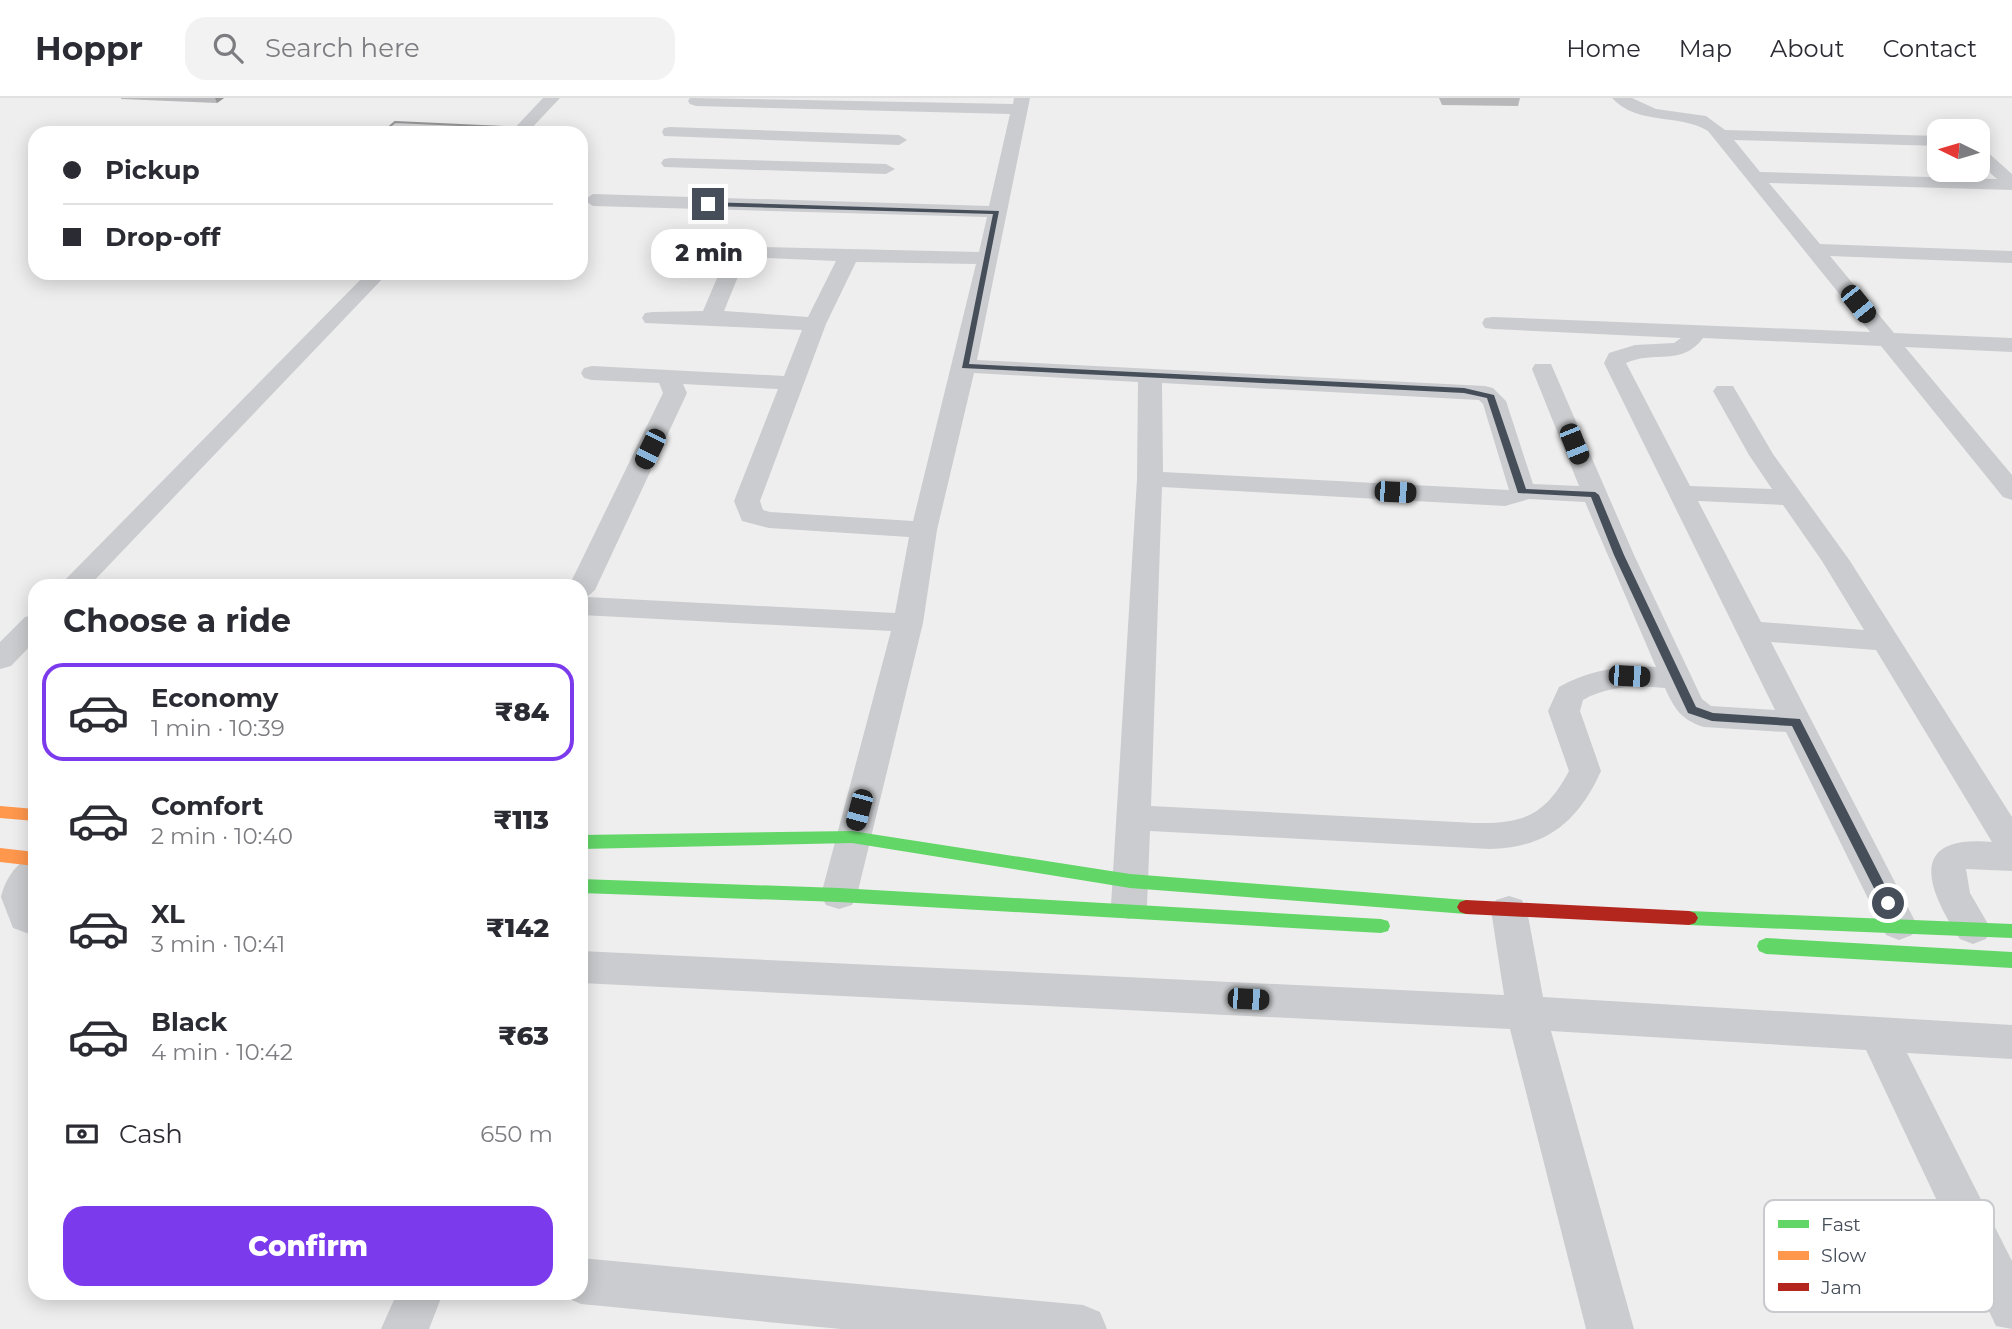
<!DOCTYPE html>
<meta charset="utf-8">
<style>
:root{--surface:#fff;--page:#f2f2f3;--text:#2b2b33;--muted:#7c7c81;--line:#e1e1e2;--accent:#7c3aed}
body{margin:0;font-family:Montserrat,sans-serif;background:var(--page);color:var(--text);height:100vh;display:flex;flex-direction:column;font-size:26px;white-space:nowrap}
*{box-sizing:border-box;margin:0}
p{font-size:23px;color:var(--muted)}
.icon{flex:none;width:38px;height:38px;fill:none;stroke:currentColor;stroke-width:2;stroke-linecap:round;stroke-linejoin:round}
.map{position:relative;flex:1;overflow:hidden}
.side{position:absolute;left:28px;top:481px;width:560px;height:721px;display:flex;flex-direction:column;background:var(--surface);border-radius:21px;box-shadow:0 4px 18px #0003}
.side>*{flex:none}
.hud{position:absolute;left:28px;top:28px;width:560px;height:154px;border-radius:21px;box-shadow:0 4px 18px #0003;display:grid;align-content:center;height:154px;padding:0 35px;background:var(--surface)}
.needle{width:46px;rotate:275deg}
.buttons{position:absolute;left:1927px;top:21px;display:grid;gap:14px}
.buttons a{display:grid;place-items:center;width:63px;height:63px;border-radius:14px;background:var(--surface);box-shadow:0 4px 18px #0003;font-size:35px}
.end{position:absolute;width:32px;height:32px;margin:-16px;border:9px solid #464e59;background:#fff;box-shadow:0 0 0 4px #fff}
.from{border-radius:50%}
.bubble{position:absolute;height:49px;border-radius:21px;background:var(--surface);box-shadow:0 4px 18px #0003;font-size:23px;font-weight:800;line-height:49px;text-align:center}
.car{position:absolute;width:21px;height:42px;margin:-21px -10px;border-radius:9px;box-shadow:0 0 5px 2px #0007;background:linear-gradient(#222 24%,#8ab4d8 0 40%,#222 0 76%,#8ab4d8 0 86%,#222 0)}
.hud b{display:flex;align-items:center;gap:24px;height:66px;font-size:26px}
.hud b+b{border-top:2px solid var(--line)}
.hud i{width:18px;height:18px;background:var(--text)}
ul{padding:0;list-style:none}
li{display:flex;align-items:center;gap:21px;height:98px;margin:0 14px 10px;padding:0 21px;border:4px solid transparent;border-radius:21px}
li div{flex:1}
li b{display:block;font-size:26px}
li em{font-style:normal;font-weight:800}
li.on{border-color:var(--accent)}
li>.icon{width:63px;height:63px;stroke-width:1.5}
h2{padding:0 35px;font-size:32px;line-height:84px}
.pay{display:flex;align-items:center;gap:18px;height:77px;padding:0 35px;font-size:26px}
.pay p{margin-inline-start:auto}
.primary-button{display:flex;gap:14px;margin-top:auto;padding:14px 35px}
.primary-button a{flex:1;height:80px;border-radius:21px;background:var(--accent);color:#fff;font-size:28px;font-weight:800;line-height:80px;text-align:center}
header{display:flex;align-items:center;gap:42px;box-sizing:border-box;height:98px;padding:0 35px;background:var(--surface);border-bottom:2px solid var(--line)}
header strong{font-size:33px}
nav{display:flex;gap:38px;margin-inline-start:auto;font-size:24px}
.search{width:490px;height:63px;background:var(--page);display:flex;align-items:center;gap:18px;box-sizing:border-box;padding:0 24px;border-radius:21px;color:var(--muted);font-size:26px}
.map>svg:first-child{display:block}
</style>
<header>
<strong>Hoppr</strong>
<div class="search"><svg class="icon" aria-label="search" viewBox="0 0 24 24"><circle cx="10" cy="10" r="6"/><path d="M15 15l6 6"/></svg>Search here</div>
<nav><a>Home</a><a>Map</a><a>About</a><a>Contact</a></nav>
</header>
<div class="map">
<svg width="2012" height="1231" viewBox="0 0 2012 1231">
<rect width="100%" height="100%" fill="#efeeee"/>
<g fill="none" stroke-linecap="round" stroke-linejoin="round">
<!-- street -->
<g fill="#cacccf" fill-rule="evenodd">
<path d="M543 0H560L527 35H510Z"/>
<path d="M690 0 1013 6 1014 0H1030L977 262 1485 288 1493 290 1506 303 1533 386 1579 388 1532 271 1535 266H1551L1634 457 1702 601 1711 608 1775 612 1604 265 1609 255 1635 247 1674 245 1681 240 1493 231 1485 230 1482 225 1485 220 1493 219 1870 234 1708 33C1679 15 1638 28 1612 0H1632L1656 11 1706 18 1725 32 1939 38V48L1734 42 1760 74 1997 81 1978 64V50L1984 51 2012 76V92L1769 85 1820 146 2012 153V165L1830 158 1894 235 2012 240V254L1905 249 2012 377V402L2003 399 1881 248 1703 240C1682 269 1654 252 1626 265L1690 388 1772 391 1749 357 1713 293 1717 288H1733L1773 356 1850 463 2012 719V773L1966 771 1970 795 1991 831 1986 841 1973 846 1960 841C1928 793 1905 736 1992 744L1876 552 1771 544 1917 827 1912 837 1899 842 1886 837 1786 634 1704 629C1681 622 1674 610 1665 590 1636 588 1610 587 1583 602L1580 613 1601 673C1578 724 1546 750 1490 751L1150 733 1147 807 1142 817 1129 821 1116 817 1111 807 1137 381 1138 284 974 275 937 432 923 525 857 797 852 807 839 811 826 807 821 797 891 533 581 517V488H569L663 295 659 285 592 282 584 280 581 275 584 270 592 268 784 278 802 232 645 225 642 220 645 215 653 214 703 213 726 159 682 155 679 151 682 147 979 154 987 119 593 108 584 102 593 96 989 108 1010 16 696 8 690 6 688 3ZM746 159 836 163 808 219 724 213ZM856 164 976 166 913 423 770 414 763 412 760 403 826 226ZM1162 285 1479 302 1483 306 1509 392 1163 374ZM683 286 778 291 734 403 742 423 769 430 909 439 895 515 587 499 595 492 687 295ZM1162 389 1505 408 1529 401 1585 404 1656 569C1621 567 1590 572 1559 589L1548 613 1569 673C1545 718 1523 726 1475 725L1151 708ZM1698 403 1783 407 1822 463 1864 532 1761 524Z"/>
<path d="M670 29 899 37 907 42 899 47 664 38 662 34 664 30Z"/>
<path d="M670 60 886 66 895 71 886 76 664 69 661 65 664 61Z"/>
<path d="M367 175H388L89 488H59Z"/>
<path d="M35 517V543L11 568 0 571V544L25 519Z"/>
<path d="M35 757V838L13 830 1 799C5 781 17 763 35 757Z"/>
<path d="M1509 798 1522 802 1527 812 1543 899 2012 927V961L1907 955 2012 1163V1231L1996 1228 1866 952 1551 933 1634 1231H1586L1510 931 581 885V853L1504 897 1491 812 1496 802Z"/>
<path d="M581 1160 1083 1207 1100 1214 1107 1231H841L581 1206 565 1199 563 1195H581Z"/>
<path d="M397 1195H443L429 1231H381Z"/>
</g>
<!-- fast -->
<g fill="#63d668" fill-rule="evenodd">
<path d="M852 733 1130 776 1466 802 1472 804 1475 809 1472 814 1466 816 1130 790 852 745 581 751V737Z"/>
<path d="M581 781 839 790 1381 821 1388 823 1390 828 1388 833 1381 835 839 804 581 795Z"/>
<path d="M1689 813 2012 826V840L1689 827 1683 825 1680 820 1683 815Z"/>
<path d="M1766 840 2012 854V870L1766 856 1759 853 1757 848 1759 843Z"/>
</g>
<!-- slow -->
<g fill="#ff974d" fill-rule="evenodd">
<path d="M0 708 35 711V723L0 720Z"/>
<path d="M0 750 35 754V768L0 764Z"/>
</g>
<!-- jam -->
<path fill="#b3261e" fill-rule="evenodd" d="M1466 802 1689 813 1695 815 1698 820 1695 825 1689 827 1466 816 1460 814 1457 809 1460 804Z"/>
</g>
<!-- wall -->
<g fill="#b8b8ba">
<path d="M121 0H224L217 5 121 1Z"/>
<path d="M1439 0H1520L1518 8 1442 7Z"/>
</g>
<!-- shaded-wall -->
<g fill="#969697">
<path d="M215 0H224L217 5Z"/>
<path d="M502 29 503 35H495Z"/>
</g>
<!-- building -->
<path fill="#d6d6d8" stroke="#969697" stroke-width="2" d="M395 24 502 29 495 35H382Z"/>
<!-- route -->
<path fill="#464e59" d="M705 104 999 113 969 266 1464 290 1494 297 1526 391 1595 394 1599 397 1624 457 1696 609 1713 615 1800 621 1894 805 1892 808H1883L1792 628 1712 623 1688 615 1614 457 1591 399 1518 395 1487 300 1464 295 962 270 993 116 708 108Z"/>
<!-- legend -->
<rect x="1764" y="1102" width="230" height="112" rx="10" fill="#fff" stroke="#c8cacd" stroke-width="2"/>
<rect x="1778" y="1122" width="31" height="8" fill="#63d668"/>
<rect x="1778" y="1153" width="31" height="9" fill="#ff974d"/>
<rect x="1778" y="1185" width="31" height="8" fill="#b3261e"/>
<g font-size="19" fill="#464e59">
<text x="1821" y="1133">Fast</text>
<text x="1821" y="1164">Slow</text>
<text x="1821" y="1196">Jam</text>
</g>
</svg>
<div class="buttons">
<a><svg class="needle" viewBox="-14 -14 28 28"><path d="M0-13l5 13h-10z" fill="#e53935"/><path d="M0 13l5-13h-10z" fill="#7c7c81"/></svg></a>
</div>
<i class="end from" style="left:1888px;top:805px"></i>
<i class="end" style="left:708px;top:106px"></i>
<div class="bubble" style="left:651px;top:131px;width:116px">2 min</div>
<i class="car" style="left:1858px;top:206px;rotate:141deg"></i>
<i class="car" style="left:1574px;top:346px;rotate:158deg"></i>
<i class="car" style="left:650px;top:351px;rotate:206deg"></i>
<i class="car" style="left:1395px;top:394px;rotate:93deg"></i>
<i class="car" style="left:1629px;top:578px;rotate:93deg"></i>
<i class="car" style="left:859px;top:712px;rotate:195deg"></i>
<i class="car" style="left:1248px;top:901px;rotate:93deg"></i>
<div class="hud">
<b><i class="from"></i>Pickup</b>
<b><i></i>Drop-off</b>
</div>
<section class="side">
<h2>Choose a ride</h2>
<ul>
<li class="on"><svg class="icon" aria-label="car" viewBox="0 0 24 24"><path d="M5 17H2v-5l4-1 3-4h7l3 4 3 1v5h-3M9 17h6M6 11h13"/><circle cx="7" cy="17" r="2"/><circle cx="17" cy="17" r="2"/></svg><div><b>Economy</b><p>1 min · 10:39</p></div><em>₹84</em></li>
<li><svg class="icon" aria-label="car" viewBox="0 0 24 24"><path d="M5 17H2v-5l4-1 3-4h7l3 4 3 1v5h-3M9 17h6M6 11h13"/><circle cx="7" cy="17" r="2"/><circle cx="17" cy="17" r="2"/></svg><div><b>Comfort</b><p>2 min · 10:40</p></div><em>₹113</em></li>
<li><svg class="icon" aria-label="car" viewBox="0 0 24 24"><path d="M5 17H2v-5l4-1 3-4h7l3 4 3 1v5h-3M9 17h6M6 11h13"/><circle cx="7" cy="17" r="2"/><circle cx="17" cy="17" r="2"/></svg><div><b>XL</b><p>3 min · 10:41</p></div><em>₹142</em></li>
<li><svg class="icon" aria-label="car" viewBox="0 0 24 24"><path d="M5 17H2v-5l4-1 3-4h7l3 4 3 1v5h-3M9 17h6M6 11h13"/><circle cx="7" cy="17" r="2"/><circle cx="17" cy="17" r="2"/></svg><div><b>Black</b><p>4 min · 10:42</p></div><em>₹63</em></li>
</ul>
<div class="pay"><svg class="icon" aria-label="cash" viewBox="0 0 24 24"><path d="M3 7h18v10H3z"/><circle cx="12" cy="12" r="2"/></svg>Cash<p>650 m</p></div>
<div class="primary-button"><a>Confirm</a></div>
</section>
</div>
